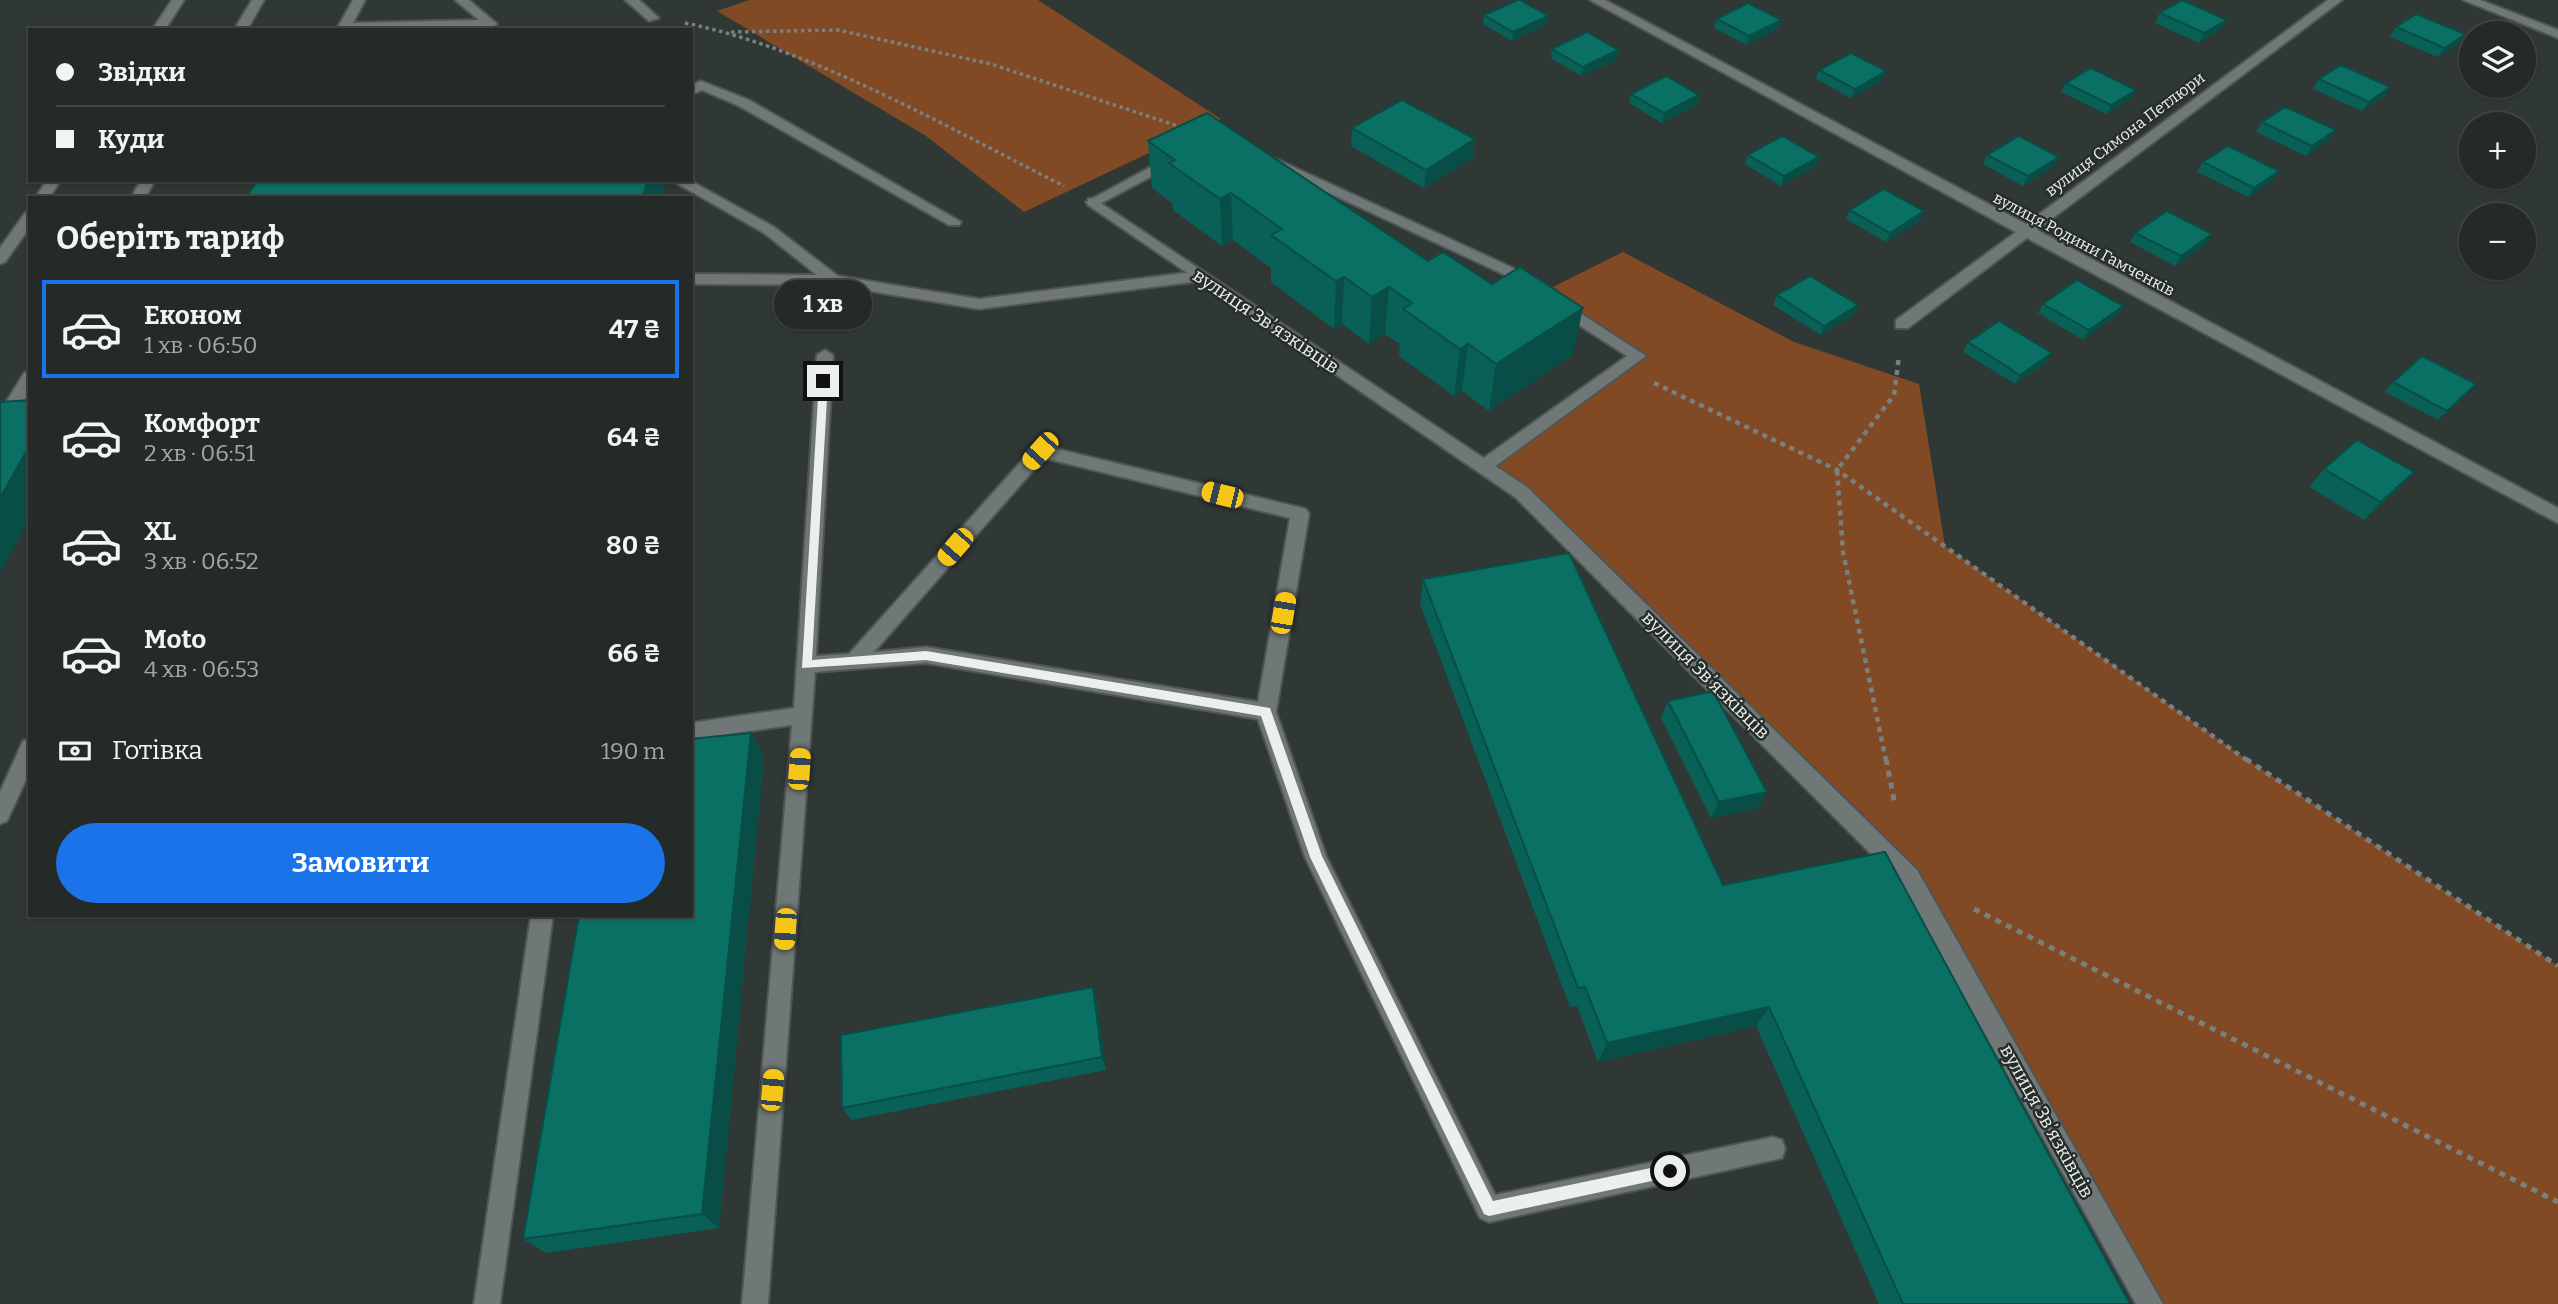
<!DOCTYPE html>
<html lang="uk">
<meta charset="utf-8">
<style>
:root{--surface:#242a28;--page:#303634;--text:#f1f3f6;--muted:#a3a7a8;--line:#414645;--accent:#1a73e8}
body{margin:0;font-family:Bitter,serif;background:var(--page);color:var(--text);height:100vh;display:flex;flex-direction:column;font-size:26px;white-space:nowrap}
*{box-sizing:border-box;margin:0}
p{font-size:23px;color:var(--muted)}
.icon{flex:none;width:38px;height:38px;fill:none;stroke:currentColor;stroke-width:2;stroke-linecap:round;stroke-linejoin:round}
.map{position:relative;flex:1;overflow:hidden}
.panel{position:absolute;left:28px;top:196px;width:665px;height:721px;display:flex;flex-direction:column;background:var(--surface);border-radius:0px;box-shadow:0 2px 5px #0004,0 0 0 2px var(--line)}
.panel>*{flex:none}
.hud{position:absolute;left:28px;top:28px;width:665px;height:154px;border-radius:0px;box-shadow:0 2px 5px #0004,0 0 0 2px var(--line);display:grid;align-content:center;height:154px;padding:0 28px;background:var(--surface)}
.tools{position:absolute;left:2459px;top:21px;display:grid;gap:14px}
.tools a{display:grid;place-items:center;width:77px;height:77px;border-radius:50%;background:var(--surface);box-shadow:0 2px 5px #0004,0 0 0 2px var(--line);font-size:35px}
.end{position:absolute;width:32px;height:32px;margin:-16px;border:9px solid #ebf0ef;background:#111;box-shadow:0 0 0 4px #111}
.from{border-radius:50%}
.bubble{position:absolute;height:49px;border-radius:24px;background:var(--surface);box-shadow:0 2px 5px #0004,0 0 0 2px var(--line);font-size:23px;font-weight:700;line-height:49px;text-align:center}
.car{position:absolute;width:21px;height:42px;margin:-21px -10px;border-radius:9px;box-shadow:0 0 5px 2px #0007;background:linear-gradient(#f5c518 24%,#345 0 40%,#f5c518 0 76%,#345 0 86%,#f5c518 0)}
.hud b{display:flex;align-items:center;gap:24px;height:66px;font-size:26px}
.hud b+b{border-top:2px solid var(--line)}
.hud i{width:18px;height:18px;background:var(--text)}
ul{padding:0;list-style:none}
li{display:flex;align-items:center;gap:21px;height:98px;margin:0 14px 10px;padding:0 14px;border:4px solid transparent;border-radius:0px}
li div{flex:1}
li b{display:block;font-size:26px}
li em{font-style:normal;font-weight:700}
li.active{border-color:var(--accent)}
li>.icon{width:63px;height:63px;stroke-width:1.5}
h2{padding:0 28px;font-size:32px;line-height:84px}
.pay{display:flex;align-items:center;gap:18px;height:77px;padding:0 28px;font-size:26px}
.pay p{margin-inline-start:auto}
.primary-button{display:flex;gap:14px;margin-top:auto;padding:14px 28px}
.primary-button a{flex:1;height:80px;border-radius:42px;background:var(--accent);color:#fff;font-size:28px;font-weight:700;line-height:80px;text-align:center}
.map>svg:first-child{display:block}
</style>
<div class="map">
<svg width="2558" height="1304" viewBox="0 0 2558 1304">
<rect width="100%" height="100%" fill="#303836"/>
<!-- green -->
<g fill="#814a24">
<path d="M749 0H1038L1221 119 1024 212 926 136 717 11Z"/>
<path d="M1623 252 1794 342 1919 384 1945 546 2249 761 2558 966V1304H2163L1909 877 1484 466 1637 356 1541 293Z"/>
</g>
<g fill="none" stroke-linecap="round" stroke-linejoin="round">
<defs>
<g id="service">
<path d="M172 0H184L165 30H152Z"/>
<path d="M252 0H264L247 30H234Z"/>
<path d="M353 0H365L353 23 479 20 455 0H469L497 24 491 28 339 30 338 27Z"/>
<path d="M701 81 749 100 961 222 959 225H949L739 106 702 90 691 95V85Z"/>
<path d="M1173 155 1180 159 1178 162 1098 205H1088L1086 202Z"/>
<path d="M1276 159 1513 268 1540 287 1537 291H1527L1503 274 1271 166V160Z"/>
<path d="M47 180H61L49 198H35Z"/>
<path d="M141 180H155L145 198H131Z"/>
<path d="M671 180H689L774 227 838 276 979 299 1200 271 1208 276 1200 281 979 309 833 285 691 284V274L817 275 764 233Z"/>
<path d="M30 212V227L5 262 0 264V248L25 213Z"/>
<path d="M1560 300 1646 356 1490 470H1478L1475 466 1478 462 1627 356 1554 309V301Z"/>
<path d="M825 350 833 355 816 656 849 654 1034 447 1040 445 1306 509 1309 514 1276 712 1326 856 1495 1195 1773 1137 1782 1140 1785 1149 1782 1158 1489 1222 1480 1218 1305 857 1258 719 926 663 815 672 768 1304H742L792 725 691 739V723L794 708 817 355ZM1044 458 1290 518 1258 702 926 647 874 652Z"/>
<path d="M30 371V391L9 425 0 426V412L24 373Z"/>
<path d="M30 739V771L7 821 0 824V792L23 741Z"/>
<path d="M531 915H553L500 1304H474Z"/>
</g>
<g id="minor">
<path d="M625 0H639L659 18 649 21Z"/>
<path d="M1590 0H1605L2026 224 2328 0H2342L2037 230 2558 508V523L2027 238 1908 328H1896V320L2016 232Z"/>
<path d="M2463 0H2480L2558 30V38Z"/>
<path d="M1093 198 1527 487 1917 870 2163 1304H2136L1901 884 1515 497 1088 205V199Z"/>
</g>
</defs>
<!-- service casing -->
<use href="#service" stroke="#4f5554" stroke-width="4"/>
<!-- minor casing -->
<use href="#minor" stroke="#4f5554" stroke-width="4"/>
<!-- path-far2 -->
<g stroke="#7a807f" stroke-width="3.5" stroke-dasharray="3.5 3.5" stroke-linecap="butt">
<path d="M685 23C811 48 948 128 1064 186"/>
<path d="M731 32 838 30 991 64 1181 127"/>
</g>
<!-- path-far1 -->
<g stroke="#7a807f" stroke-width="4.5" stroke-dasharray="5 5" stroke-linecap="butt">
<path d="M1654 383 1837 470 2248 761"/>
<path d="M1886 761 1843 552 1837 470 1894 395 1899 356"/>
</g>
<!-- path -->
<g stroke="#7a807f" stroke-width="5" stroke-dasharray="6 6" stroke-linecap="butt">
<path d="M1886 759 1895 805"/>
<path d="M2246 759 2558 966"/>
<path d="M1974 909 2558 1202"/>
</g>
<!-- service -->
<use href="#service" fill="#6f7876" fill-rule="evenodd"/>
<!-- minor -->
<use href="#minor" fill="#6f7876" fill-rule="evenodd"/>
</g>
<!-- wall -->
<g fill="#096056">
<path d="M2160 13 2221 29 2199 43 2155 23Z"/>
<path d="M1484 15 1546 25 1512 41 1483 24Z"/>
<path d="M1717 19 1781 20 1778 29 1747 45 1714 28Z"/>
<path d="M2396 27 2459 43 2438 57 2390 37Z"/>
<path d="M1552 49 1618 50 1616 60 1581 76 1551 58Z"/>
<path d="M1819 70 1883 80 1851 98 1816 79Z"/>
<path d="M2319 79 2390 87 2384 96 2362 111 2313 89Z"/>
<path d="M2066 83 2131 99 2106 114 2061 92Z"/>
<path d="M1631 94 1699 95 1697 105 1662 123 1629 103Z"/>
<path d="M2262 122 2329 140 2306 156 2256 132Z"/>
<path d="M1352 128 1475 139 1473 158 1424 188 1351 146Z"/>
<path d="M1148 141 1428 261 1573 355 1489 411 1462 391 1454 396 1399 356 1400 344 1385 334 1369 344 1342 324 1334 329 1271 282V268L1233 240 1222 246 1173 210 1172 203 1152 188Z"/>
<path d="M1748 155 1819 157 1816 166 1781 186 1745 164Z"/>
<path d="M1987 155 2059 157 2054 166 2023 186 1983 164Z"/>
<path d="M2203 162 2279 171 2273 180 2248 197 2197 172Z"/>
<path d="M1850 210 1924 211 1920 221 1886 242 1846 219Z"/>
<path d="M2135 233 2206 244 2175 266 2130 242Z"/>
<path d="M1777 295 1854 315 1821 335 1773 305Z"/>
<path d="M2043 304 2117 315 2083 340 2038 313Z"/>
<path d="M1968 342 2046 363 2015 384 1963 352Z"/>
<path d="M2393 382 2476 384 2438 420 2385 392Z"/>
<path d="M2324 469 2414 472 2397 490 2364 520 2309 487Z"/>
<path d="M1423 579 1723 885 2130 1304H1879L1756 1026 1598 1062 1577 1006 1570 1007 1420 604Z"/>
<path d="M1668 701 1759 808 1711 818 1661 718Z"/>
<path d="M751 733 764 756 719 1228 546 1253 523 1239Z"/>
<path d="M1093 987 1097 1001 1106 1070 851 1120 842 1108Z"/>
</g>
<!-- shaded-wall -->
<g fill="#084e46">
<path d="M1548 16 1546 25 1512 41 1513 32Z"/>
<path d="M1781 20 1778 29 1747 45 1749 36Z"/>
<path d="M2227 20 2221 29 2199 43 2204 33Z"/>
<path d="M2465 34 2459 43 2438 57 2445 48Z"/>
<path d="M1618 50 1616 60 1581 76 1583 67Z"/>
<path d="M1886 71 1883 80 1851 98 1855 89Z"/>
<path d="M2390 87 2384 96 2362 111 2369 102Z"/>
<path d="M2136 90 2131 99 2106 114 2111 105Z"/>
<path d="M1699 95 1697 105 1662 123 1664 113Z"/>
<path d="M2336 130 2329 140 2306 156 2312 146Z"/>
<path d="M1475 139 1473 158 1424 188 1426 170Z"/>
<path d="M1819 157 1816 166 1781 186 1784 176Z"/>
<path d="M2059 157 2054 166 2023 186 2028 176Z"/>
<path d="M2279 171 2273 180 2248 197 2254 188Z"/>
<path d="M648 180H661L665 190 662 198H642Z"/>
<path d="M1231 193 1233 240 1222 246 1220 199Z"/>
<path d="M1924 211 1920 221 1886 242 1890 233Z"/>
<path d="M2212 234 2206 244 2175 266 2181 256Z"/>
<path d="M1344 277 1342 324 1334 329 1336 281Z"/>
<path d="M1389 287 1385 334 1369 344 1372 297Z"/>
<path d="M1858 305 1854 315 1821 335 1824 326Z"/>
<path d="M2123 306 2117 315 2083 340 2089 330Z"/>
<path d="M1583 308 1573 355 1489 411 1496 364Z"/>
<path d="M1468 344 1462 391 1454 396 1460 349Z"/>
<path d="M2052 353 2046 363 2015 384 2020 375Z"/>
<path d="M2476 384 2468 393 2438 420 2447 411Z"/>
<path d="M30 445V518L0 573V498Z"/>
<path d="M2414 472 2397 490 2364 520 2381 502Z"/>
<path d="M751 733 764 756 719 1228 702 1214Z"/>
<path d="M1767 792 1759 808 1711 818 1719 802Z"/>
<path d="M1093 987 1097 1001 1106 1070 1102 1057Z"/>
<path d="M1769 1007 1756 1026 1598 1062 1607 1043Z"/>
</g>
<!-- building -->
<g fill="#0b7064" stroke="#084e46" stroke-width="2">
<path d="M1518 0H1520L1548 16 1513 32 1484 15Z"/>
<path d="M2182 0 2227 20 2204 33 2160 13Z"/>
<path d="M1748 3 1781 20 1749 36 1717 19Z"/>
<path d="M2416 14 2465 34 2445 48 2396 27Z"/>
<path d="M1587 32 1618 50 1583 67 1552 49Z"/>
<path d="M1851 53 1886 71 1855 89 1819 70Z"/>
<path d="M2341 65 2390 87 2369 102 2319 79Z"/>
<path d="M2091 68 2136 90 2111 105 2066 83Z"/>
<path d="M1666 76 1699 95 1664 113 1631 94Z"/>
<path d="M1402 100 1475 139 1426 170 1352 128Z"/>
<path d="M2285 107 2336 130 2312 146 2262 122Z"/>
<path d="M1207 113 1428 261 1443 252 1492 284 1520 267 1583 308 1496 364 1468 344 1460 349 1403 309 1412 303 1389 287 1372 297 1344 277 1336 281 1271 235 1282 229 1231 193 1220 199 1169 163 1175 160 1148 141Z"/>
<path d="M1782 136 1819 157 1784 176 1748 155Z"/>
<path d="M2019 136 2059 157 2028 176 1987 155Z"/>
<path d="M2228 146 2279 171 2254 188 2203 162Z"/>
<path d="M258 180H648L642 198H246Z"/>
<path d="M1884 189 1924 211 1890 233 1850 210Z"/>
<path d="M2167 211 2212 234 2181 256 2135 233Z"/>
<path d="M1810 276 1858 305 1824 326 1777 295Z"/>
<path d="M2077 280 2123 306 2089 330 2043 304Z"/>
<path d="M1999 321 2052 353 2020 375 1968 342Z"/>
<path d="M2422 356 2476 384 2447 411 2393 382Z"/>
<path d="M30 400V445L0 498V402Z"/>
<path d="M2357 440 2414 472 2381 502 2324 469Z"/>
<path d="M1569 553 1723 885 1885 852 2130 1304H1903L1769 1007 1607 1043 1585 987 1578 988 1423 579Z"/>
<path d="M1713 691 1767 792 1719 802 1668 701Z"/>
<path d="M751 733 702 1214 523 1239 579 915H691V739Z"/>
<path d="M1093 987 1102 1057 842 1108 841 1035Z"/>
</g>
<!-- route -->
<path fill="#ebf0ef" d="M823 377 828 381 812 660 926 651 1270 708 1322 856 1493 1201 1670 1164 1675 1166V1176L1489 1216 1484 1214 1310 857 1261 716 926 660 802 668 819 381Z"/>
<g text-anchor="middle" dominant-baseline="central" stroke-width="5" stroke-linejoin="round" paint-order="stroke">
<!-- far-street labels -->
<g font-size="16" fill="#ebf0ef" stroke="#262e2c">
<text transform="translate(2125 134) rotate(-37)">вулиця Симона Петлюри</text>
<text transform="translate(2084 244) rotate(28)">вулиця Родини Гамченків</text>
</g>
<!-- street labels -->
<g font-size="19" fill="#ebf0ef" stroke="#262e2c">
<text transform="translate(1266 321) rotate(34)">вулиця Звʼязківців</text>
<text transform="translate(1706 675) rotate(45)">вулиця Звʼязківців</text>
<text transform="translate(2047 1121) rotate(61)">вулиця Звʼязківців</text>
</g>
</g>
</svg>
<div class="tools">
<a><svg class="icon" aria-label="layers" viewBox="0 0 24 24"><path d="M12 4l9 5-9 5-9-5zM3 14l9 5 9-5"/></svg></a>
<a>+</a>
<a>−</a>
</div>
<i class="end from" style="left:1670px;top:1171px"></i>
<i class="end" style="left:823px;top:381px"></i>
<div class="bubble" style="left:774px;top:280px;width:98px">1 хв</div>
<i class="car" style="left:1040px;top:451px;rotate:222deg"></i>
<i class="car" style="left:1222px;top:495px;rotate:284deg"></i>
<i class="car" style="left:955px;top:547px;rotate:221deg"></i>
<i class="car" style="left:1283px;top:613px;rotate:10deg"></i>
<i class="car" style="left:799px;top:769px;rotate:4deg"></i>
<i class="car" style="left:785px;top:929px;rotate:184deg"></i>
<i class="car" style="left:772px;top:1090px;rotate:5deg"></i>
<div class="hud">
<b><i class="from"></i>Звідки</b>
<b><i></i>Куди</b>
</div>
<section class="panel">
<h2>Оберіть тариф</h2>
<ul>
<li class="active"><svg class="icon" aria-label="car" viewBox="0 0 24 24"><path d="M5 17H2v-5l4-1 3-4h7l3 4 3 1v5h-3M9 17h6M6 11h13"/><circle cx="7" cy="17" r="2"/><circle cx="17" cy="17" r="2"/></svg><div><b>Економ</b><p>1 хв · 06:50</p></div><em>47 ₴</em></li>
<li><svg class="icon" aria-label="car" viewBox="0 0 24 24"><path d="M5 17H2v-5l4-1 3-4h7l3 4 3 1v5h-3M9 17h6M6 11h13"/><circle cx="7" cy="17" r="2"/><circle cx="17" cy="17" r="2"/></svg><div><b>Комфорт</b><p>2 хв · 06:51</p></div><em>64 ₴</em></li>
<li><svg class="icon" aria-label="car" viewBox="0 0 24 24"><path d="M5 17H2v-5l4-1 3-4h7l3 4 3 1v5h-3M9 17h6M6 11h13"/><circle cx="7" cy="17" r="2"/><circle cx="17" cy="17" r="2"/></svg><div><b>XL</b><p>3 хв · 06:52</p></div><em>80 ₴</em></li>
<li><svg class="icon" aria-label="car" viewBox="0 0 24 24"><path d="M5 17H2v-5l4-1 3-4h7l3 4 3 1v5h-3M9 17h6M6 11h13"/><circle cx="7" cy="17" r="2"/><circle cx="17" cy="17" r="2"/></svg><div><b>Moto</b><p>4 хв · 06:53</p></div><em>66 ₴</em></li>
</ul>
<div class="pay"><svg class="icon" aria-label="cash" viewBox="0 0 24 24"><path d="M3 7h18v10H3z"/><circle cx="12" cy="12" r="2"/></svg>Готівка<p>190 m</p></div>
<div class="primary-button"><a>Замовити</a></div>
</section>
</div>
